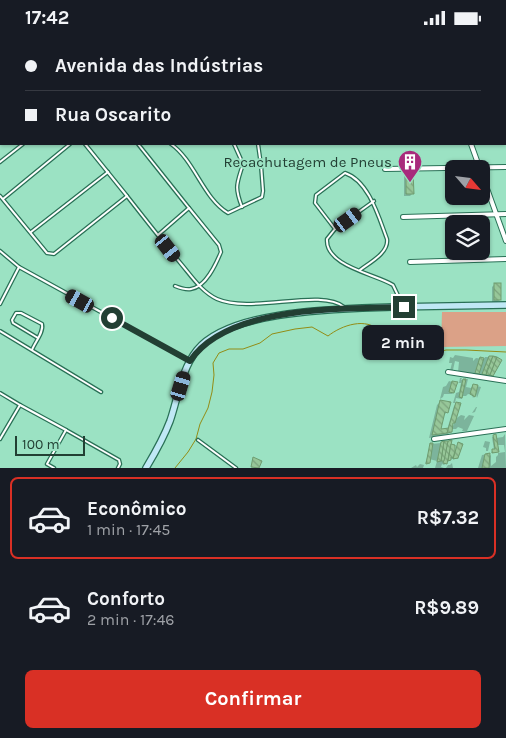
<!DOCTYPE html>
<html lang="pt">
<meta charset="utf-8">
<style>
:root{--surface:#171b24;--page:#20242c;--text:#f1f3f6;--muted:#9ea1a6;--line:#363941;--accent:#d93025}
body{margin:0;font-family:Karla,sans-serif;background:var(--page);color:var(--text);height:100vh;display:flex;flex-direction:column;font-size:19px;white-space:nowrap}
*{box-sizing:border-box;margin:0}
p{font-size:16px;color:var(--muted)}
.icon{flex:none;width:28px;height:28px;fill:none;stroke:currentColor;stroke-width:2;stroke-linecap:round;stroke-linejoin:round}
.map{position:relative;height:433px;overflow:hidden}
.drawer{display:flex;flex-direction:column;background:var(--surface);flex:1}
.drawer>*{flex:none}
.guide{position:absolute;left:0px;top:0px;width:506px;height:110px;box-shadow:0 1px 4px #0004;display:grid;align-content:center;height:110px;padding:0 25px;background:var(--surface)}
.needle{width:32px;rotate:118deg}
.buttons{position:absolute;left:445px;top:125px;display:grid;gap:10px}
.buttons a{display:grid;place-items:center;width:45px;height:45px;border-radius:8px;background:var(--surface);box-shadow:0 1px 4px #0004;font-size:25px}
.scale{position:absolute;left:15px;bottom:12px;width:70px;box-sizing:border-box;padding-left:5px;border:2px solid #223f33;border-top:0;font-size:14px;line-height:18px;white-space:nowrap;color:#223f33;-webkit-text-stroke:4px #9be2c3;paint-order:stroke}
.end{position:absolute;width:22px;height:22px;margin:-11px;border:6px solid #223f33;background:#fff;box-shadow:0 0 0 2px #fff}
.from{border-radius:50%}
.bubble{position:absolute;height:35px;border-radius:8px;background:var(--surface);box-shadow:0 1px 4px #0004;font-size:16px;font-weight:700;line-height:35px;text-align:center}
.car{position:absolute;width:15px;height:30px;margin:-15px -8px;border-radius:6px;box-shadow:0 0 4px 1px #0007;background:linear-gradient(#222 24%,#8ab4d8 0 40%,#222 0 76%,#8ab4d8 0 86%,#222 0)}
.guide b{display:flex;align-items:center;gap:18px;height:48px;font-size:19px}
.guide b+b{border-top:1px solid var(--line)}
.guide i{width:12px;height:12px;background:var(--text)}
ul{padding:9px 0 0;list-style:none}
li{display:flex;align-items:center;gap:15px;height:82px;margin:0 10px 8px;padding:0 15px;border:2px solid transparent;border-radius:8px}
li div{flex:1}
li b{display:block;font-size:19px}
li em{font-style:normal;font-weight:700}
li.current{border-color:var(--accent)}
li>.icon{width:45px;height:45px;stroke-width:1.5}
.action{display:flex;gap:10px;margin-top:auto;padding:10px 25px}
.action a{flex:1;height:58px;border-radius:8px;background:var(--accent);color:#fff;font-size:20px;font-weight:700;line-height:58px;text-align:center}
.status{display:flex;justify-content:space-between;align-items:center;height:35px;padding:0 25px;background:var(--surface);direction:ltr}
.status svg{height:14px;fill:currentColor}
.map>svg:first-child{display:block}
</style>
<div class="status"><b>17:42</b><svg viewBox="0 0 49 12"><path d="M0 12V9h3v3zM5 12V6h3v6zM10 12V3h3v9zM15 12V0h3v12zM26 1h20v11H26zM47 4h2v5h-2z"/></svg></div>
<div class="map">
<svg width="506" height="433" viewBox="0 0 506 433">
<defs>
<pattern id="building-back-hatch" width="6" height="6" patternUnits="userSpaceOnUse" patternTransform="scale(1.25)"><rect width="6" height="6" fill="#97c799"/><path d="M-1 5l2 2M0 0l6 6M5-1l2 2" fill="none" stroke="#7ba37d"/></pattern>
</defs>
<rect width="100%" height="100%" fill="#9be2c3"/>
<!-- green -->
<path fill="#dba187" d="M442 277H506V311L441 312Z"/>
<!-- shadow -->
<g fill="#0003" fill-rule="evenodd">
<path d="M407 138 412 159 410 161H404V141Z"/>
<path d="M495 249 500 265 497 267H492V252Z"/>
<path d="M455 320 473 323V326L476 323 484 324 485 322H490L500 325 491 342 458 337 459 327 455 326 453 335 450 336 452 328H449L450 322 453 323ZM492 326 489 337 485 335Z"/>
<path d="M460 343H462L461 345 468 344 466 352 471 353 473 350 481 352 477 363 476 359 473 363 472 360 468 359 466 361H463L462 364 456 363 455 368H453L456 358 459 357 461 348H459Z"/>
<path d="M449 346 455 348 453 358 452 359H444L443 362 440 364 443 352 446 351Z"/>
<path d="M440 367 447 377 443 381 440 396 447 395 454 371 456 369 454 385 461 380 465 381 464 385 469 380 474 381 467 396H462L463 394 458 392 456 394H452L455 386 451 390 450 396 448 399 429 403 437 370Z"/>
<path d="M476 372H477L475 377 472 378Z"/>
<path d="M505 399 506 433H478L482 420 488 419V422L491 420V431L496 427V422L498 420V418L505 417 504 410H497L498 417 491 418 494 415 492 402 494 401 496 403 503 402Z"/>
<path d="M485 406 490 407 488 416H486V413L483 412Z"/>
<path d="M451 407 450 410 457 411 459 408 462 409 456 422 459 424H450L444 430 442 429 441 432 444 433H435L437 426 429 424V427L425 429 431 409ZM454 410 457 411 455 422H454Z"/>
<path d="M452 428 453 433H446L448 430H450Z"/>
<path d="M420 429 424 430 423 433H411L416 430 417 432Z"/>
</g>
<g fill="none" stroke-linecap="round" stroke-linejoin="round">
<!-- stream -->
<path stroke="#938c15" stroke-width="1" d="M175 433 188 417 196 404 200 389 208 373 212 357 214 340 213 328 219 318 229 314H243L260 308 272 299 295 294 312 292 328 301C342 290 366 282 380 296 384 300 385 305 389 309 392 313 398 315 403 317L419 312 438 317 446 315H466L506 317"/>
</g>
<!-- building -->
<g fill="url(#building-back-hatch)" stroke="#6e9c6f">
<path d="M406 137H413L414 159H406Z"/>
<rect x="494" y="248" width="7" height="17"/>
<path d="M489 321H493L487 335 486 340 482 339Z"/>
<path d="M493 321 497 322 490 340H486Z"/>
<path d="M480 322 484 323 479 339 475 338Z"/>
<path d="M497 322 502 325 493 341 490 340Z"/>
<path d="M463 344H466L462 363 459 362Z"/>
<path d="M452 346 458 347 457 349 454 358 449 357Z"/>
<path d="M473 349 478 350 475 362 470 359Z"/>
<path d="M440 365 451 367 448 378 445 377 441 394 449 393 447 398 432 400Z"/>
<path d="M456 367 461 368 455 388H453L452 397 447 398Z"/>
<path d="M496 399 499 417 492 418V414H495L493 400Z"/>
<path d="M452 405 447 429 443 428 448 406Z"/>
<path d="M444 406H448L444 426H441Z"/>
<path d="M444 406 441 426 437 427 441 407Z"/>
<path d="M458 407 463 409 458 423 453 424Z"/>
<path d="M430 408H433L430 428 426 429Z"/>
<path d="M451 409 455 410V416L453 423 451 422V425L448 426Z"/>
<path d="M490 418 489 433H482L485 419Z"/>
<path d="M253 422 262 426 259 433 251 432Z"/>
</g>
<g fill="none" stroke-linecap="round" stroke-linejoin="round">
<defs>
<g id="service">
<path d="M123 0 124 1"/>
<path d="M189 0 190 1"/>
<path d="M218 0V1"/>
<path d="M112 1 114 0"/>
<path d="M161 1 162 0"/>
<path d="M496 1 498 0"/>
<path d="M505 9 506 8"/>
<path d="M505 33 506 34"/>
<path d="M0 63H1"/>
<path d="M85 109 127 161"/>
<path d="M138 109 189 173 158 200"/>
<path d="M171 109C195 126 203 163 228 178L262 162 263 156 261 130"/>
<path d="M234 109 243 129C237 149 234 151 242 172"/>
<path d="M258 109 261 130 300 128"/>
<path d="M0 127 23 109"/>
<path d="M0 161 47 218 54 219 127 161C145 184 163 207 182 230 192 242 202 257 217 264 251 279 321 253 344 272"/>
<path d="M3 164 70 109"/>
<path d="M335 194 374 166"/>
<path d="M31 197 108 137"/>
<path d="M0 216 19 232 190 326"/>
<path d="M360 235C369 228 389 218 387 204 379 183 369 146 345 138L316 160 315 168 335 194 327 204C325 231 375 239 393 250L403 271"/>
<path d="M175 251C180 253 186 255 191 254 206 252 216 229 221 217L219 210 189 173"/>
<path d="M0 269 19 232"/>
<path d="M0 296 101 357"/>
<path d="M32 315C35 307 44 297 42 289L21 278H16L12 285 13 288 38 303"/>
<path d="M0 358 20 370"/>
<path d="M0 404 20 370 66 395"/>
<path d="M198 405 236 433"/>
<path d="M54 433 47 429 66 395 119 425 120 429 118 433"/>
</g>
<g id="minor">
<path d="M505 82H506"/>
<path d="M471 109 480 134"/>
<path d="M385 134 506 132"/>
<path d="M481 137 506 206"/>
<path d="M403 182 506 179"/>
<path d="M410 227 506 224"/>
<path d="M448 337 506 346"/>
<path d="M434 404 506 394"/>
</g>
<path id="secondary" d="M146 433C155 418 164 402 170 386 178 363 181 335 197 315 230 274 343 274 392 272 430 271 468 271 506 270"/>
</defs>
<!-- service casing -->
<use href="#service" stroke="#297056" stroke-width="4.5"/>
<!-- minor casing -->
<use href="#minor" stroke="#297056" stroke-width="6"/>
<!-- secondary casing -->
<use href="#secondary" stroke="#297056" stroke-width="8"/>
<!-- service -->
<use href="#service" stroke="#fff" stroke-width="2"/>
<!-- minor -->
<use href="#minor" stroke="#fff" stroke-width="4"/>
<!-- secondary -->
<use href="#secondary" stroke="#c0e8f5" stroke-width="5.5"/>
</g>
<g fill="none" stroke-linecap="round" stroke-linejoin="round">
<!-- route -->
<path stroke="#223f33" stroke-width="6" d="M112 283 190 326C228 270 342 274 404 272"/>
</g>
<!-- icons -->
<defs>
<symbol id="building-pin" viewBox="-11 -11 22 30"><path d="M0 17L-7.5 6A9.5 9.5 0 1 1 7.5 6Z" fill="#a82a7c" stroke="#9be2c3"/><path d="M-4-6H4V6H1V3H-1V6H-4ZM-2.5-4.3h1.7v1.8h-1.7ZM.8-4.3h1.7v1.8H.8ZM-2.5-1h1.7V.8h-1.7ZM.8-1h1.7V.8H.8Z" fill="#fff"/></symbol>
</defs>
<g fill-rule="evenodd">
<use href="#building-pin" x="396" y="113" width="28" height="38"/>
</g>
<g text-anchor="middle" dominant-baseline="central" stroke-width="4" stroke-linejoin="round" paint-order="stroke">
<!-- poi labels -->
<g font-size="15" fill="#223f33" stroke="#9be2c3" text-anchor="end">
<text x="392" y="127">Recachutagem de Pneus</text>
</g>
</g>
</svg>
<div class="buttons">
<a><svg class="needle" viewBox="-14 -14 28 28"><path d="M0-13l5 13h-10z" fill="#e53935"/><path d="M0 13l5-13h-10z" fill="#9ea1a6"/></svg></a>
<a><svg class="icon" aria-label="layers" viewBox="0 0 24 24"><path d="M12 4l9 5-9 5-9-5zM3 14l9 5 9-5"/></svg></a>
</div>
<div class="scale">100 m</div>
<i class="end from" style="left:112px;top:283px"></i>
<i class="end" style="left:404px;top:272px"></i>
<div class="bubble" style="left:362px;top:290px;width:82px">2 min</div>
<i class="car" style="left:348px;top:185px;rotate:54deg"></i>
<i class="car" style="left:168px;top:213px;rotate:142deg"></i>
<i class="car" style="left:80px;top:266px;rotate:299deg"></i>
<i class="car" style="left:181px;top:351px;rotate:17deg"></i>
<div class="guide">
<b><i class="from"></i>Avenida das Indústrias</b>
<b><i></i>Rua Oscarito</b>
</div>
</div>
<section class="drawer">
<ul>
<li class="current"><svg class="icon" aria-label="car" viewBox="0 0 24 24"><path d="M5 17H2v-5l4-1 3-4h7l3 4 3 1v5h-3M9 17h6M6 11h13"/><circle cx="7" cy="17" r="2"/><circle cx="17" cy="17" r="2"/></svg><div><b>Econômico</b><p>1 min · 17:45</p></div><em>R$7.32</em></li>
<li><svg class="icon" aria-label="car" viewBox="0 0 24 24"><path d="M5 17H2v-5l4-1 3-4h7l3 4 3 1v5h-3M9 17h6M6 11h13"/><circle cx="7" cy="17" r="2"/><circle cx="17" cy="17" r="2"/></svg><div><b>Conforto</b><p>2 min · 17:46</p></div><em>R$9.89</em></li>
</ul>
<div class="action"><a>Confirmar</a></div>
</section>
